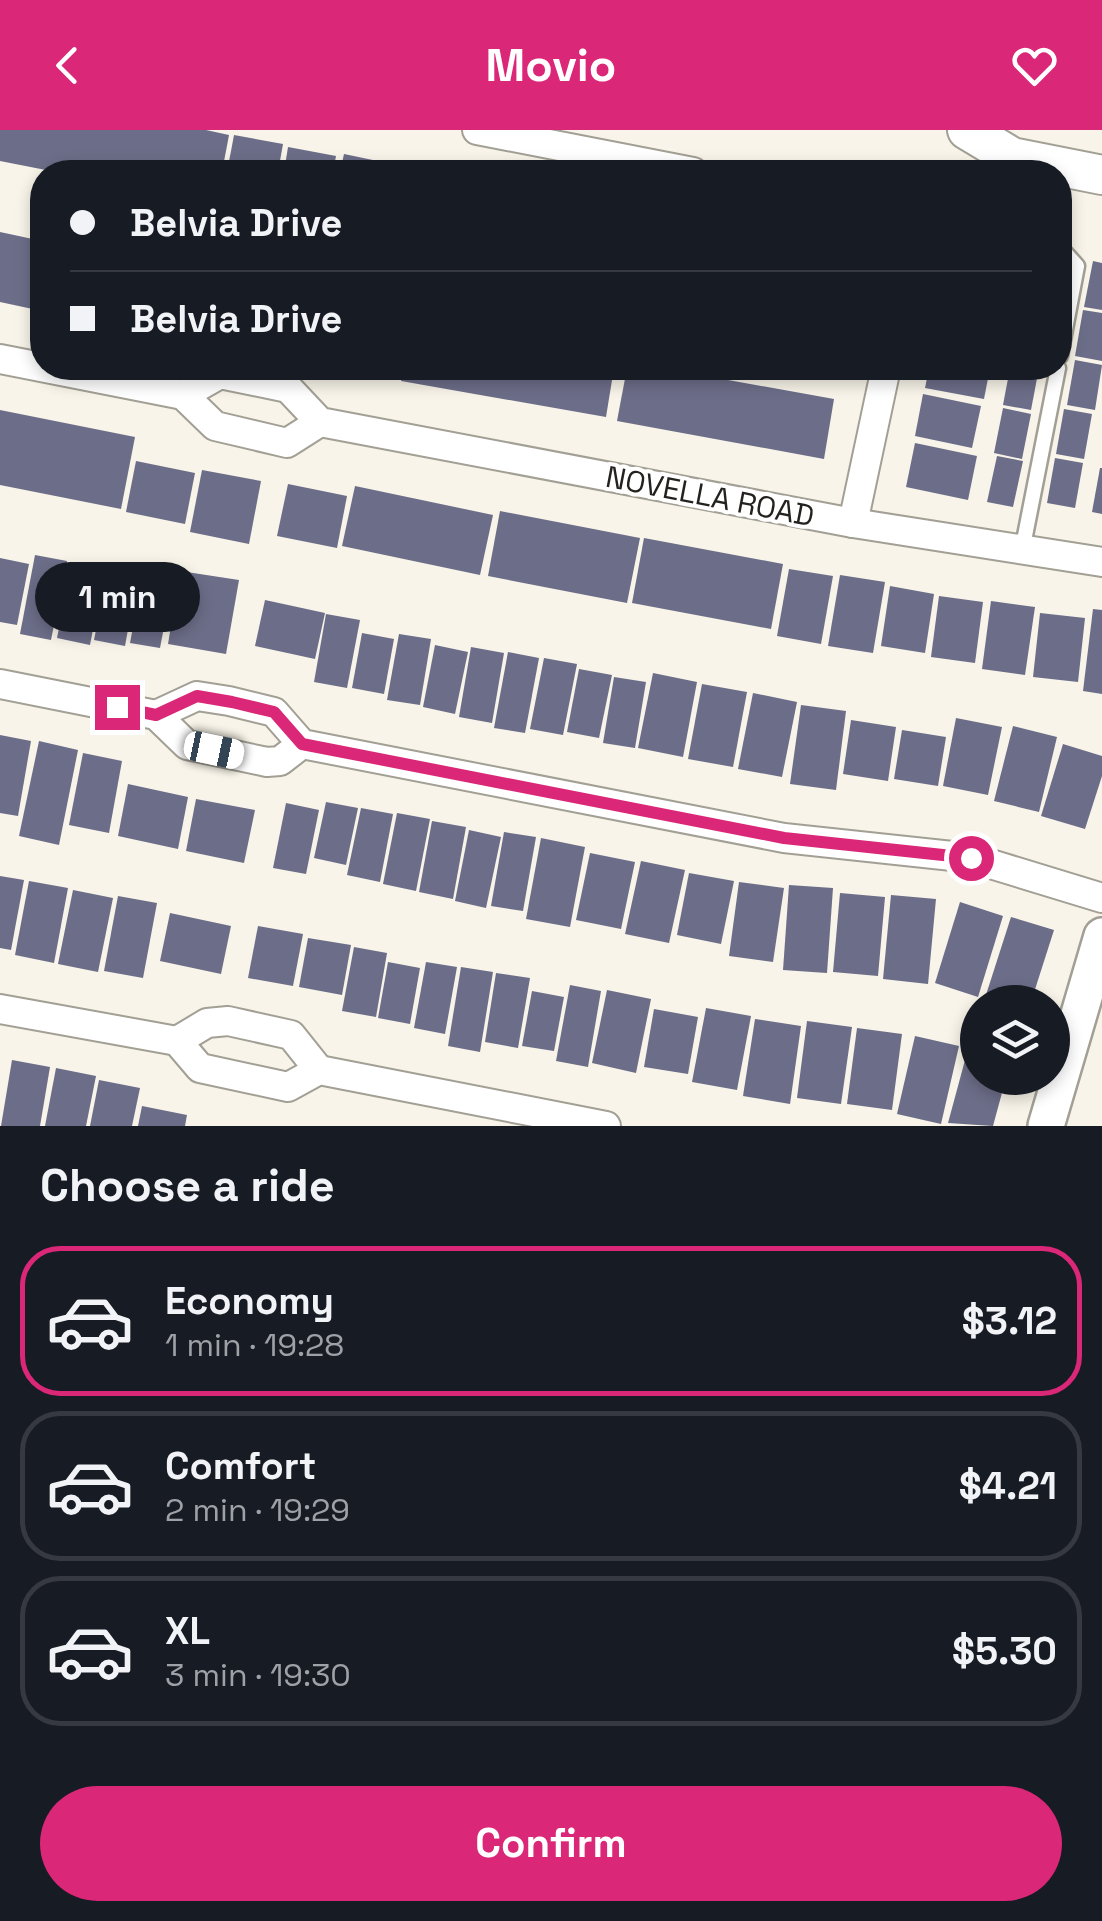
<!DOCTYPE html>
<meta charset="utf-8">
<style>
:root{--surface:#171b24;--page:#242831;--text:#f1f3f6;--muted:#9ea1a6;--line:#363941;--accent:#db2777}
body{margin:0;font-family:"Space Grotesk",sans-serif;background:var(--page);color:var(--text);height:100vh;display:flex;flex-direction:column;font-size:38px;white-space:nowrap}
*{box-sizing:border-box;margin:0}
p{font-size:32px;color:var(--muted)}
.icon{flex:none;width:55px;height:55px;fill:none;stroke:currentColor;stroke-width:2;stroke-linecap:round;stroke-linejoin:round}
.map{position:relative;height:996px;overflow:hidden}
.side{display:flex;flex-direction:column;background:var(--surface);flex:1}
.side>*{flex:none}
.guide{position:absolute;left:30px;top:30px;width:1042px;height:220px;border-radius:40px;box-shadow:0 5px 15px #0003;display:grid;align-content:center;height:220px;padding:0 40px;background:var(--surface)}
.fabs{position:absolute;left:960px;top:855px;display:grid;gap:20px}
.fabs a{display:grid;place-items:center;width:110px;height:110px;border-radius:50%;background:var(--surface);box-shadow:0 5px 15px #0003;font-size:50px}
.end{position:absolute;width:45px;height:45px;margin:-22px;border:12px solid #db2777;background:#fff;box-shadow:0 0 0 5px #fff}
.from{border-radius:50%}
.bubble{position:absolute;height:70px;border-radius:35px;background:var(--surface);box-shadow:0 5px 15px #0003;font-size:32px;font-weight:700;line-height:70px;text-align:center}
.car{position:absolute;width:30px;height:60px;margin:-30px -15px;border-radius:12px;box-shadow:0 0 8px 2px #0007;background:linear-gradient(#fff 24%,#345 0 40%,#fff 0 76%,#345 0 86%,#fff 0)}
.guide b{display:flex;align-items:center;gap:35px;height:95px;font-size:38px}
.guide b+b{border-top:2px solid var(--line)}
.guide i{width:25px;height:25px;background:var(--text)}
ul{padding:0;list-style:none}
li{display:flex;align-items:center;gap:30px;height:150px;margin:0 20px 15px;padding:0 20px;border:5px solid var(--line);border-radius:40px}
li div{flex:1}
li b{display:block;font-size:38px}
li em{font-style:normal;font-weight:700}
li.selected{border-color:var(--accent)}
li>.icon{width:90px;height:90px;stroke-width:1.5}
h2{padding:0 40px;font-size:45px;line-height:120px}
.primary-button{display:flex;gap:20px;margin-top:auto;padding:20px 40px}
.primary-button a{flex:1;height:115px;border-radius:60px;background:var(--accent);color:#fff;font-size:40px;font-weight:700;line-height:115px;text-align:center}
header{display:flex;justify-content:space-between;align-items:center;height:130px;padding:0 40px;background:var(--accent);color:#fff;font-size:45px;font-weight:700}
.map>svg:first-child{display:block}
</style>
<header><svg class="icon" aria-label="back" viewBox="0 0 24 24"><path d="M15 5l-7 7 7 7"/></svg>Movio<svg class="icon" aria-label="heart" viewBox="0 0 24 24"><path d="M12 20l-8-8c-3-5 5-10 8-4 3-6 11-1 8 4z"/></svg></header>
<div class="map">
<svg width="1102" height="996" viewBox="0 0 1102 996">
<rect width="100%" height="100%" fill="#f8f4e9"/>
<!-- building -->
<g fill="#6c6d88">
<path d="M0 0H206L229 5 222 42H56L0 31Z"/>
<path d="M234 5 283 14 278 42H227Z"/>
<path d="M288 17 336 26 333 42H284Z"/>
<path d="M344 24 392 34 390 42H340Z"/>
<path d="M0 102 42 111V181L0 172Z"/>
<path d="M1093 131 1102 133V180L1084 177Z"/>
<path d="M1083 180 1102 183V231L1075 226Z"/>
<path d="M1075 230 1102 235 1095 280 1067 275Z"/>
<path d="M347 238H393L391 248Z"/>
<path d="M404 238H614L606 287 401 251Z"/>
<path d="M627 238H662L834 269 824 329 617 291Z"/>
<path d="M929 238H990L984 269 925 258Z"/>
<path d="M1010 238H1039L1031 280 1003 275Z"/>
<path d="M923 264 981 276 972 318 915 306Z"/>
<path d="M1003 278 1031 284 1022 329 994 323Z"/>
<path d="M1064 279 1092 284 1084 329 1056 324Z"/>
<path d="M0 280 135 307 121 379 0 355Z"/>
<path d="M915 313 977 326 968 370 906 357Z"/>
<path d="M997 326 1023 331 1013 377 987 372Z"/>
<path d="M1055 328 1083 333 1075 378 1047 373Z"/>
<path d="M136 331 195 343 185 394 126 382Z"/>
<path d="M1100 338H1102V384L1092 382Z"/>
<path d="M202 340 261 351 249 414 190 402Z"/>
<path d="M288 354 347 366 337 418 277 406Z"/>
<path d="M355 356 493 385 480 445 342 416Z"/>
<path d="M500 381 640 408 627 473 488 446Z"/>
<path d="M644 408 783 434 771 499 632 473Z"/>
<path d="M35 425 67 431 51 510 20 504Z"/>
<path d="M0 428 29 434 17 495 0 492Z"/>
<path d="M789 439 833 446 821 514 777 506Z"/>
<path d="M180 441 239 450 226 524 168 514Z"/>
<path d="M840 445 885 452 873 523 828 516Z"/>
<path d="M69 447 102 453 90 515 57 508Z"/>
<path d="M106 449 136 455 125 516 94 510Z"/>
<path d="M142 449 172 455 160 518 130 513Z"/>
<path d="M890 456 934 464 925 523 881 516Z"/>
<path d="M939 466 983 472 975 533 931 527Z"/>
<path d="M265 470 325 483 315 529 255 516Z"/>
<path d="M991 471 1035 477 1025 545 982 539Z"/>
<path d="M1093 479 1102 480V564L1083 561Z"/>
<path d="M1040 483 1085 488 1078 552 1033 547Z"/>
<path d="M326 484 360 490 347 558 314 552Z"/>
<path d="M362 503 394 509 384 564 352 558Z"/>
<path d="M399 504 431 509 420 575 387 570Z"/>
<path d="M435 515 468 522 455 584 423 577Z"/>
<path d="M471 517 504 523 492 593 459 587Z"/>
<path d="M508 522 539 528 525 603 494 598Z"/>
<path d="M544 528 577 534 563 605 530 599Z"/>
<path d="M579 539 612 545 599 608 567 602Z"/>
<path d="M653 543 697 552 683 627 638 618Z"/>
<path d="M614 547 646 552 635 618 603 613Z"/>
<path d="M702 554 747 562 733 637 688 629Z"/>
<path d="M753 563 797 572 782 647 738 639Z"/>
<path d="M801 575 846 581 836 660 790 654Z"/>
<path d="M956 588 1002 597 988 665 943 656Z"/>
<path d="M851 590 896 597 888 651 843 644Z"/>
<path d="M1013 596 1057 607 1039 682 994 671Z"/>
<path d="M902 600 946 607 938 656 894 649Z"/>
<path d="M0 605 31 611 18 686 0 683Z"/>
<path d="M39 611 78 620 59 715 19 706Z"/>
<path d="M1063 614 1102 626V646L1085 699 1041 686Z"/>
<path d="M83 623 122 631 109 703 69 695Z"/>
<path d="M128 654 188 667 178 719 118 706Z"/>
<path d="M196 669 255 680 244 733 186 721Z"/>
<path d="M326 672 358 678 346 735 314 728Z"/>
<path d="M286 673 319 680 306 744 273 738Z"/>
<path d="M361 678 393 684 380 752 347 745Z"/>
<path d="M397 683 430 689 416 761 383 754Z"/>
<path d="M432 691 466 697 453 769 419 762Z"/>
<path d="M469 700 501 707 486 778 455 771Z"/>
<path d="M504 702 536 707 523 781 491 776Z"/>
<path d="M541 708 585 717 570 797 526 789Z"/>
<path d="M590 723 635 732 621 799 576 790Z"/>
<path d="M641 731 685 740 669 813 625 804Z"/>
<path d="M689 743 734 751 721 814 677 805Z"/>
<path d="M0 746 24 750 11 820 0 818Z"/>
<path d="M29 751 68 758 54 833 15 825Z"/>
<path d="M739 752 784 758 773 832 729 826Z"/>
<path d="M789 755 833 758 827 843 783 840Z"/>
<path d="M73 760 113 768 98 842 58 834Z"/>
<path d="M840 763 885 767 878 846 833 842Z"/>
<path d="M891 765 936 769 928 854 883 849Z"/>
<path d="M118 766 157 773 143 848 104 841Z"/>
<path d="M960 772 1003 786 978 867 935 853Z"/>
<path d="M170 783 231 796 221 844 160 831Z"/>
<path d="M1011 787 1054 800 1031 872H999L985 868Z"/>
<path d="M258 796 303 804 293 856 248 848Z"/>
<path d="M308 808 351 815 342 865 299 857Z"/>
<path d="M354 817 387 823 376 887 342 881Z"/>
<path d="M388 832 420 838 410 894 378 888Z"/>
<path d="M426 832 457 837 445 904 414 898Z"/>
<path d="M461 837 493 842 480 922 448 916Z"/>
<path d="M496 843 530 848 518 918 485 912Z"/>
<path d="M570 855 601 861 588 937 556 931Z"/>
<path d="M607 860 651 869 636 943 592 933Z"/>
<path d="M532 861 564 867 554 921 522 916Z"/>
<path d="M706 878 751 886 737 960 692 952Z"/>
<path d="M654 879 698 887 688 944 644 937Z"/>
<path d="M755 889 801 896 790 974 743 966Z"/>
<path d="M807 891 852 897 841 974 797 968Z"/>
<path d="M857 898 902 904 892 980 847 974Z"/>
<path d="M915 906 959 916 941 994 897 984Z"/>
<path d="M968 919 978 922V948H1006L993 996 948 993Z"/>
<path d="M12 930 50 937 40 996H1Z"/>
<path d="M56 938 96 946 86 996H45Z"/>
<path d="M99 950 140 958 132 996H90Z"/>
<path d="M142 976 187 985 185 996H138Z"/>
</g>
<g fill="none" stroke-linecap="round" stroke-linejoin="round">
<defs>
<g id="service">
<path d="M1060 117 1077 136 1060 226"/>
<path d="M1022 421 1058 238"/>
</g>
<g id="minor">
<path d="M477 0 693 42"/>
<path d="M0 229 183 265 215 296 287 313 320 292"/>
<path d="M183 265 220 244 288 258 320 292 853 393 1102 432"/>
<path d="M853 393 886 238"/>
<path d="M0 554 156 585 187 615 267 632 280 631 302 614"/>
<path d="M156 585 197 566 229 571 274 582 302 614 784 708 971 728 1102 768"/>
<path d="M0 879 177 911 200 938 288 957 319 940 606 996"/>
<path d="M177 911 207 893 228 891 291 905 319 940"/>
</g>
<path id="tertiary" d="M1046 996 1102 806"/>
<path id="secondary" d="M967 0 1012 27 1102 45"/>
</defs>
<!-- service casing -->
<use href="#service" stroke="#a29f94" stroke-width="19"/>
<!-- minor casing -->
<use href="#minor" stroke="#a29f94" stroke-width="32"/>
<!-- tertiary casing -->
<use href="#tertiary" stroke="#a29f94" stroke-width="40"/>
<!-- secondary casing -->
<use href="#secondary" stroke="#a29f94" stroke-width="42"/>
<!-- service -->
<use href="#service" stroke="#fff" stroke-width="14"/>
<!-- minor -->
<use href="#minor" stroke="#fff" stroke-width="28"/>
<!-- tertiary -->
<use href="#tertiary" stroke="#fff" stroke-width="35"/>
<!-- secondary -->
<use href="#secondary" stroke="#fff" stroke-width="38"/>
</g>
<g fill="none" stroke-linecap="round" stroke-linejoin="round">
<!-- route -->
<path stroke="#db2777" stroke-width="12" d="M117 577 156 585 197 566 232 572 274 582 302 614 784 708 971 728"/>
</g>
<g text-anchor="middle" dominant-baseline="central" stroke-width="8" stroke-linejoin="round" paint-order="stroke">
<!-- street labels -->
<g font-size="30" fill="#23221e" stroke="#fff">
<text transform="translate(710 366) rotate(11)">NOVELLA ROAD</text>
</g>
</g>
</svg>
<div class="fabs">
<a><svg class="icon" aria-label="layers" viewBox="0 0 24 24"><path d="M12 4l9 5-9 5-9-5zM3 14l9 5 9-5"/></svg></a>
</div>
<i class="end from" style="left:971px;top:728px"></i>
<i class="end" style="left:117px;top:577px"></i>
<div class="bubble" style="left:35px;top:432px;width:165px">1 min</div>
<i class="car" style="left:214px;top:620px;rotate:102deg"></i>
<div class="guide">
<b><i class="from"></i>Belvia Drive</b>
<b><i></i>Belvia Drive</b>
</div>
</div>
<section class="side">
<h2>Choose a ride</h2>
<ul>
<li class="selected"><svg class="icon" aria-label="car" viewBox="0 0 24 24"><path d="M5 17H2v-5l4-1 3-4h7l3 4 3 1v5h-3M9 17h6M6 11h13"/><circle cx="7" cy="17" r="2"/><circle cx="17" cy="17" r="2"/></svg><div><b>Economy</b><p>1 min · 19:28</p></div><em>$3.12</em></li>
<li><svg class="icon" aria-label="car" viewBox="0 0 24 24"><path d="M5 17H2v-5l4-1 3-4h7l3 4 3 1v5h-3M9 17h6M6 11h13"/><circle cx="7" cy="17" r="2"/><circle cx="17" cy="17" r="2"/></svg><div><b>Comfort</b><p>2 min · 19:29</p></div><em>$4.21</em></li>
<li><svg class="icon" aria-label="car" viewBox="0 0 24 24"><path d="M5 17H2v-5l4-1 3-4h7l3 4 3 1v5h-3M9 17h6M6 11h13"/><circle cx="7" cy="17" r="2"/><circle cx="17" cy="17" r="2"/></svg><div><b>XL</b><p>3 min · 19:30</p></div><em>$5.30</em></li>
</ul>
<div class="primary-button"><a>Confirm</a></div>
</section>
